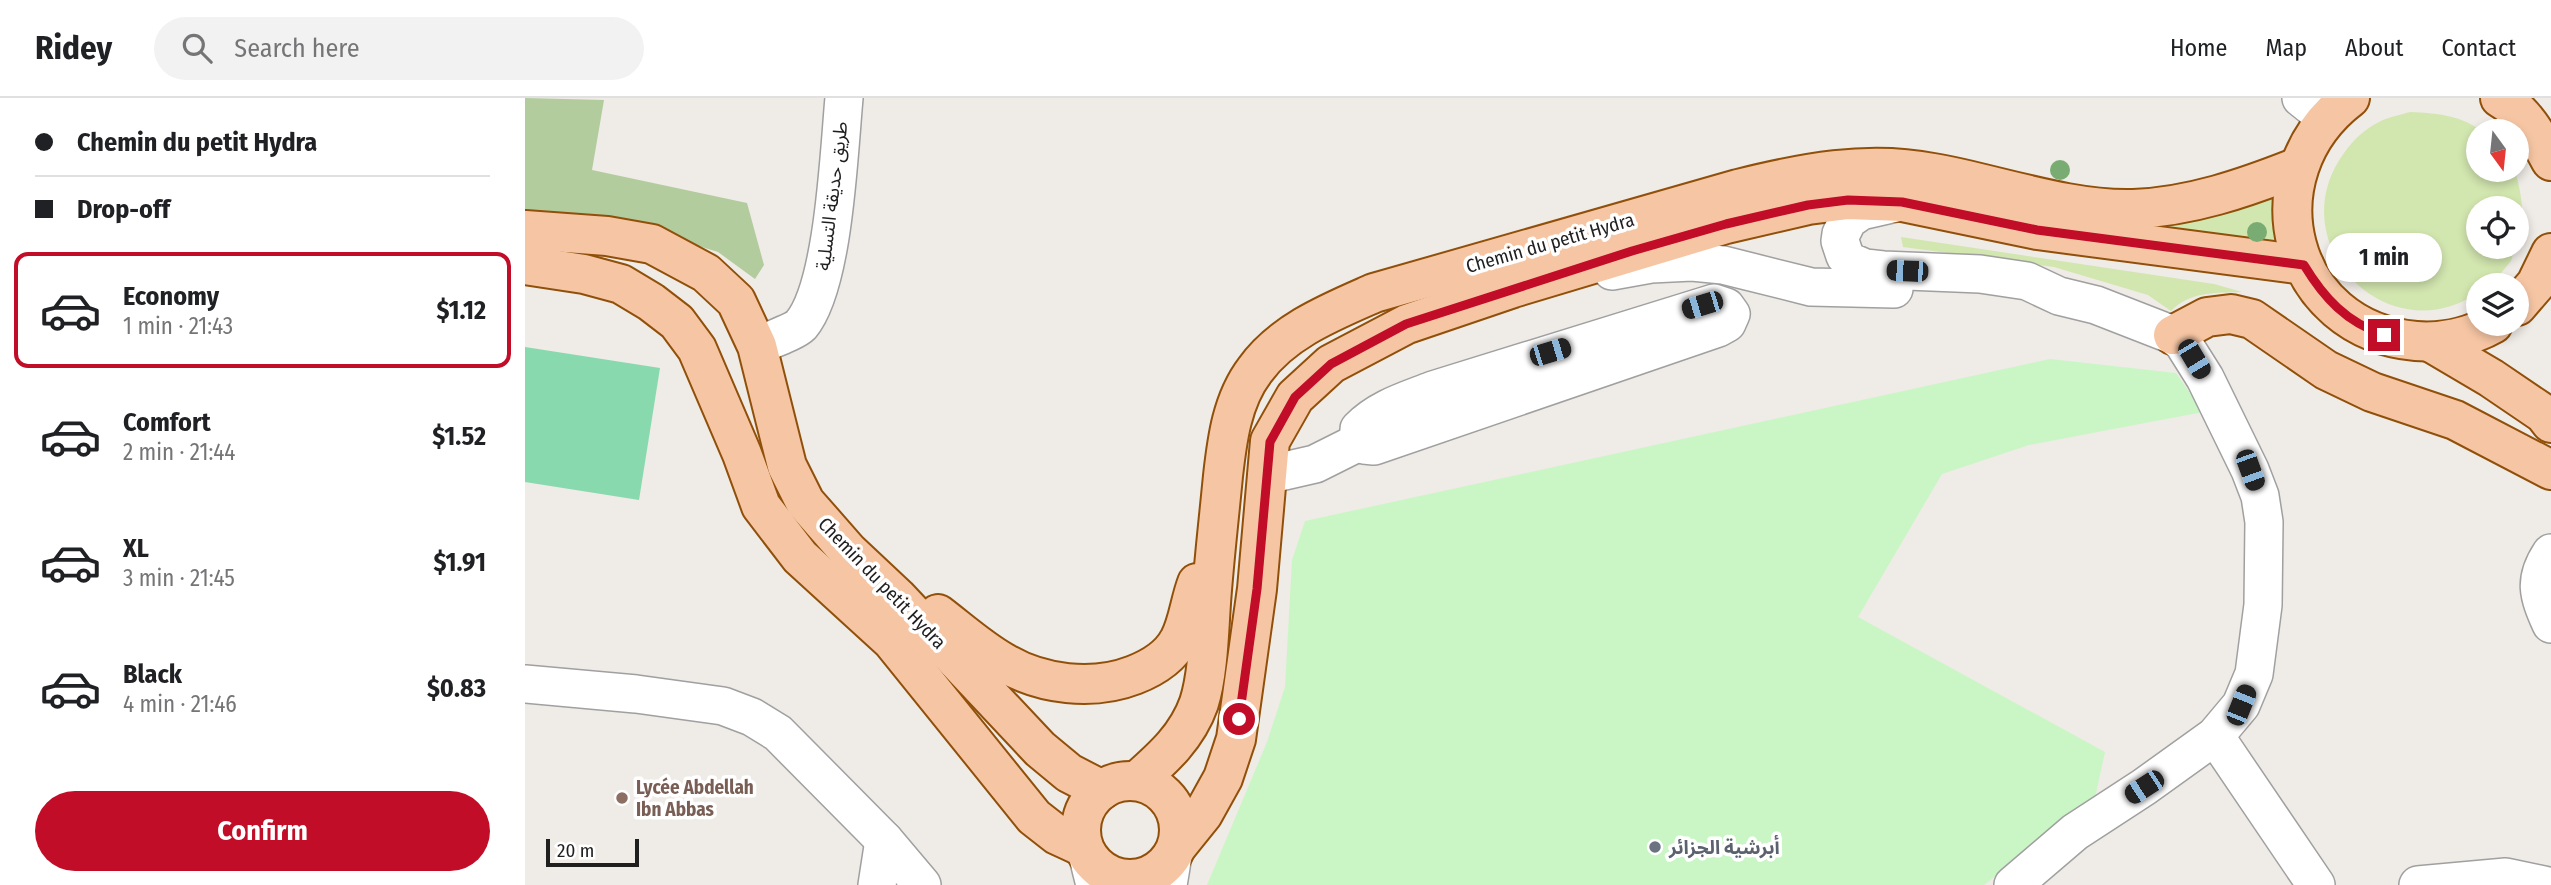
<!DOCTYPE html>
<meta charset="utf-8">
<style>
:root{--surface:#fff;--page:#f2f2f2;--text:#202124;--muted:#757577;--line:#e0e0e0;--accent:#c10d28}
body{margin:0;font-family:"Fira Sans Condensed","Noto Sans Arabic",sans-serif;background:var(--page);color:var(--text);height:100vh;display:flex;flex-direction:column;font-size:26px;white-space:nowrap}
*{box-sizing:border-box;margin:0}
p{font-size:23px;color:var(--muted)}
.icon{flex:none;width:38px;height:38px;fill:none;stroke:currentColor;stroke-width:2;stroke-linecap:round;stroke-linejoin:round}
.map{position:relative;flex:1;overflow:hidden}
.details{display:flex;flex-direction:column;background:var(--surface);width:525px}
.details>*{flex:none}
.guide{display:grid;align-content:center;height:154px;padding:0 35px;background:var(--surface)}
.needle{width:46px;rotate:165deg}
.tools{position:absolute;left:1941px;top:21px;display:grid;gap:14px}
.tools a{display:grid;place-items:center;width:63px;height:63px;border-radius:50%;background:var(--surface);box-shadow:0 4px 10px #0003;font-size:35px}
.scale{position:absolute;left:21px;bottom:18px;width:93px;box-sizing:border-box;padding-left:7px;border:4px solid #1f1f1f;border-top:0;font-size:19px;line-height:24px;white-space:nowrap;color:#1f1f1f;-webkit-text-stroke:5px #fff;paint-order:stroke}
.end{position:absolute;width:32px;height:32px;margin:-16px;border:9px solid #c10d28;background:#fff;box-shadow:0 0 0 4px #fff}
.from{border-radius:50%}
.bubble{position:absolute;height:49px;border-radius:24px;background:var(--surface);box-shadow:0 4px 10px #0003;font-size:23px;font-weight:700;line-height:49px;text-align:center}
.car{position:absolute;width:21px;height:42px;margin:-21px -10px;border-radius:9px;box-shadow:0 0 5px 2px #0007;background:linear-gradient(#222 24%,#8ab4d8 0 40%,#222 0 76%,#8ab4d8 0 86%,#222 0)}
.guide b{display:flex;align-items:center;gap:24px;height:66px;font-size:26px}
.guide b+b{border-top:2px solid var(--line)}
.guide i{width:18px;height:18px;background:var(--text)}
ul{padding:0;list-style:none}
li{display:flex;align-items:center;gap:21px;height:116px;margin:0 14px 10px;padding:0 21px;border:4px solid transparent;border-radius:14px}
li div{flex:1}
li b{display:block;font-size:26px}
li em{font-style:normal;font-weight:700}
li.current{border-color:var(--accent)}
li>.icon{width:63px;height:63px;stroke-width:1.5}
.button{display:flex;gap:14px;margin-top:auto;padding:14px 35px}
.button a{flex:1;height:80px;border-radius:42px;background:var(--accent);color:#fff;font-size:28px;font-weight:700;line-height:80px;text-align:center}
header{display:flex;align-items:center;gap:42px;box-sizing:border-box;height:98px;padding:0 35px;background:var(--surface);border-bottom:2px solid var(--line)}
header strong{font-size:33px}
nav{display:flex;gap:38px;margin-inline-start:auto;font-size:24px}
.search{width:490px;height:63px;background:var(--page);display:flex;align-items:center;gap:18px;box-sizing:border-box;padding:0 24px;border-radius:38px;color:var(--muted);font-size:26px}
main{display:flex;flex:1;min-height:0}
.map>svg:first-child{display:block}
</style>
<header>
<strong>Ridey</strong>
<div class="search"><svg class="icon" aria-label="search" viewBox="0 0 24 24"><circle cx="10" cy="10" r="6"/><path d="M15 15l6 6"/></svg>Search here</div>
<nav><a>Home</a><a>Map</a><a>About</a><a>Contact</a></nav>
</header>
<main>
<section class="details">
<div class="guide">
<b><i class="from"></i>Chemin du petit Hydra</b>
<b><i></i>Drop-off</b>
</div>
<ul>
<li class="current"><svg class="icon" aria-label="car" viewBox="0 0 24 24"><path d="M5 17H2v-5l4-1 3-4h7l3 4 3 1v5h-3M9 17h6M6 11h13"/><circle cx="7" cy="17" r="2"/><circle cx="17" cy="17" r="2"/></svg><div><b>Economy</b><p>1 min · 21:43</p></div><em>$1.12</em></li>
<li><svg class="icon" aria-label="car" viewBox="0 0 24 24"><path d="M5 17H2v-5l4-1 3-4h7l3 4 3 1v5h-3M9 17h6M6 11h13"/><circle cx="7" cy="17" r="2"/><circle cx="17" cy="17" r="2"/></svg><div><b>Comfort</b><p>2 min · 21:44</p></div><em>$1.52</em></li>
<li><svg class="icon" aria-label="car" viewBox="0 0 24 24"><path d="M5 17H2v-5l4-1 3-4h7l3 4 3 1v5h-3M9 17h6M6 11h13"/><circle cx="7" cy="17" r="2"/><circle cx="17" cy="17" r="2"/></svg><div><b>XL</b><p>3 min · 21:45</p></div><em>$1.91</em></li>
<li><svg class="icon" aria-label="car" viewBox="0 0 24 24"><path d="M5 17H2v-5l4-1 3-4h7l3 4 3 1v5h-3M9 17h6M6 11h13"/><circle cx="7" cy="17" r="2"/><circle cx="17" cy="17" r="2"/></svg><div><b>Black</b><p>4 min · 21:46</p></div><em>$0.83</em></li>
</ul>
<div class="button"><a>Confirm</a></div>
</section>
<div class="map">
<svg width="2026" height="787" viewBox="0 0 2026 787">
<rect width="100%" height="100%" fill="#efebe6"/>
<!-- grass -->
<g fill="#d2e6af">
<path d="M1885 14C1911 15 1935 17 1957 33H1953V72H1990C1997 98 2001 121 1992 147V110H1953V149H1991L1986 163 1966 187H1953V195C1861 256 1754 144 1819 55 1828 42 1840 31 1854 24 1863 19 1875 17 1885 14Z"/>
<path d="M1749 94 1753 156 1577 122Z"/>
<path d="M1376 139 1689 186 1717 194C1691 195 1665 193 1646 213L1623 197 1529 169 1378 149Z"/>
</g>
<!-- forest -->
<path fill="#b2cc9d" d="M0 0 79 2 67 72 222 105 239 167 230 181 193 154 148 140 0 126Z"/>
<!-- park -->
<path fill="#caf6c6" d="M1525 261 1651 275 1678 314 1504 347 1417 376 1333 519 1580 654 1570 700 1459 787H682L742 644 760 589 767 462 780 423Z"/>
<!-- pitch -->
<path fill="#89d9ae" d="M0 249 135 270 114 402 0 384Z"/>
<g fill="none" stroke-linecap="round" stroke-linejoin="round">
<defs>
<g id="minor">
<path d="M1776 0 1801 20"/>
<path d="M1371 105 1336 113 1323 122 1316 136 1315 143 1320 158 1326 164 1340 170 1358 172 1455 176 1502 183 1534 198 1571 207 1648 237 1658 245 1680 280 1725 372 1735 398 1739 424 1738 507 1729 576 1716 607 1690 638 1619 689 1550 734 1488 787"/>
<path d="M1087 173 1126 166 1167 164 1198 167 1286 189 1369 191"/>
<path d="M1189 205 1201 209 1206 216 1202 225 1193 230 849 348 839 347 834 344V331C854 310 883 302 908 292Z"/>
<path d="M232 248C242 243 269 234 276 227 309 188 314 53 319 0"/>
<path d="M742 377 790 366 834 344"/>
<path d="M2026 455C2008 482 2013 497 2026 526"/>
<path d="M0 586 111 596 198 608 227 619 253 635 359 742 397 787"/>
<path d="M1690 638 1791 787"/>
<path d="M563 759 570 787"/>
<path d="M352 787 359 742"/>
<path d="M643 787 648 757"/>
<path d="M1893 787 1981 779 2019 787"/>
</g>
<g id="major">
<path d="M1825 0C1724 77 1762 232 1891 243 1917 245 1945 239 1968 226"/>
<path d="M1975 0C2000 14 2013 39 2026 63"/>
<path d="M0 132 82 138 127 146 181 175 211 203 232 248 262 368 280 404 323 453 372 499 515 651 544 675 577 692"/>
<path d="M0 167 59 176 96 186 126 204 152 224 172 251 217 356 236 408 275 459 367 543 509 719 532 737 558 749"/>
<path d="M1992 208 2011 186 2026 155"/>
<path d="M1648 237 1682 219 1706 216 1727 221 1801 272 1847 294 1930 322 2026 372"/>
<path d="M1905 244 1966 280 2019 316 2026 325"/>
<path d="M413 516C434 532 455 551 478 564 516 587 568 593 609 577 627 570 645 559 654 542 663 526 665 503 672 485"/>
<circle cx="605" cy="732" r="49"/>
<path d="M612 683C638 660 662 639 674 605 683 577 684 535 686 505 689 462 694 420 698 378 702 342 707 302 730 272 758 233 806 214 849 195L1213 91C1277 75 1342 62 1408 75 1471 86 1544 113 1608 111 1665 109 1720 90 1773 69"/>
<path d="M653 747 678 716 698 680 711 641 732 491 745 343 770 299 806 266 882 226 988 190 1201 126 1283 107 1323 102 1377 104 1512 132 1779 167"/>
</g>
</defs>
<!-- minor casing -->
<use href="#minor" stroke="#a0a0a0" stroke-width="40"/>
<!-- major casing -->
<use href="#major" stroke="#91500a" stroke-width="42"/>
<!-- minor -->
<use href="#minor" stroke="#fff" stroke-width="37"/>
<!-- major -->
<use href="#major" stroke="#f6c6a4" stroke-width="38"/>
</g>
<!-- trees -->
<g fill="#79ac72">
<circle cx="1535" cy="72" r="10"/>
<circle cx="1732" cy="134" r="10"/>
</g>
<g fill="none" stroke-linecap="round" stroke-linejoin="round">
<!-- route -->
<path stroke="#c10d28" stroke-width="9" d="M714 621 732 491 745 344 770 299 806 266 881 226 1107 153 1201 126 1283 107 1323 102 1377 104 1512 132 1779 167C1799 200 1821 224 1859 237"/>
</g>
<!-- markers -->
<circle fill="#8d6e63" stroke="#fff" stroke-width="2.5" cx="97" cy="700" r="7"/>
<circle fill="#6b7280" stroke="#fff" stroke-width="2.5" cx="1130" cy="749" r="7"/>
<g text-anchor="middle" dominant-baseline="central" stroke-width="7" stroke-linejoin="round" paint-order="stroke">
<!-- street labels -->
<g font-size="19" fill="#1f1f1f" stroke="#fff">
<text transform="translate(307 98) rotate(-83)">طريق حديقة التسلية</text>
<text transform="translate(1025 145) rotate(-16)">Chemin du petit Hydra</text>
<text transform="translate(357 485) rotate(46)">Chemin du petit Hydra</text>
</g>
<!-- education labels -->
<g font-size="19" font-weight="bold" fill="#785e54" stroke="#fff" text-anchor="start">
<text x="111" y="689">Lycée Abdellah<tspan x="111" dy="22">Ibn Abbas</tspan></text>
</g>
<!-- worship labels -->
<g font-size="19" font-weight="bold" fill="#5b616d" stroke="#fff" text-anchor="start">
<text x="1144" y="749">أبرشية الجزائر</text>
</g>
</g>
</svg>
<div class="tools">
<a><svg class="needle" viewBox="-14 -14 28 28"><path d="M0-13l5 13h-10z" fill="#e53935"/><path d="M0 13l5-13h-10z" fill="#757577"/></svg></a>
<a><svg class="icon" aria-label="locate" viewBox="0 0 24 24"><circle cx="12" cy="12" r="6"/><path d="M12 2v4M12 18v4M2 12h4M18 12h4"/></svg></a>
<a><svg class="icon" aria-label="layers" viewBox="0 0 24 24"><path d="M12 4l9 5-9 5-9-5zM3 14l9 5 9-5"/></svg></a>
</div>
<div class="scale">20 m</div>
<i class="end from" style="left:714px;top:621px"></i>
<i class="end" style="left:1859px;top:237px"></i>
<div class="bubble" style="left:1801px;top:135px;width:116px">1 min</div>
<i class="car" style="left:1382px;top:173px;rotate:272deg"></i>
<i class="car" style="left:1177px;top:207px;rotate:253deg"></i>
<i class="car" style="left:1025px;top:254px;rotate:73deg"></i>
<i class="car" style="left:1669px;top:261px;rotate:149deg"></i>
<i class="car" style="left:1725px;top:372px;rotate:160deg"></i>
<i class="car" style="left:1716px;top:607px;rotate:22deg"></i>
<i class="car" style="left:1619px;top:689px;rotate:237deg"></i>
</div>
</main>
